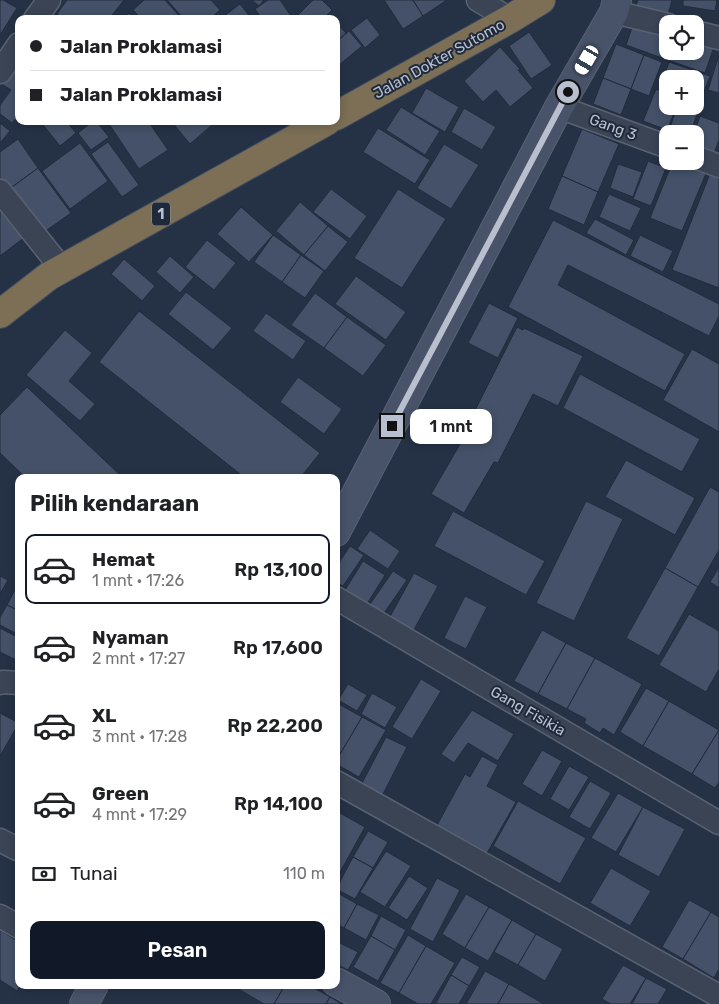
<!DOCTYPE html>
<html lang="id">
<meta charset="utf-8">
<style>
:root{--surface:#fff;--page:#f6f6f6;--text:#202124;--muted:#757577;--line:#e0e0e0;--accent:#111827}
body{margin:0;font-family:Rubik,sans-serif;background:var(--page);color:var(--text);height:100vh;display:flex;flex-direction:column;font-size:19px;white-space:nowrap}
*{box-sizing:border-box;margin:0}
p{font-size:16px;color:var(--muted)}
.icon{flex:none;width:28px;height:28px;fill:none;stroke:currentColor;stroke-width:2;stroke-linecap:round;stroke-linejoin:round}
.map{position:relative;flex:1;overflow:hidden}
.side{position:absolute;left:15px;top:474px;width:325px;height:515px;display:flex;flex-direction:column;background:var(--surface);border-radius:10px;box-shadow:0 2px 8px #0003}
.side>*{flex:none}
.guide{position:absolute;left:15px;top:15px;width:325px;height:110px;border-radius:10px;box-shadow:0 2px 8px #0003;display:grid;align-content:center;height:110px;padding:0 15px;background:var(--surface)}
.fabs{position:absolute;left:659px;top:15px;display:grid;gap:10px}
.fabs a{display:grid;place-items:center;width:45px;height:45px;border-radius:10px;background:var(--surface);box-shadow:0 2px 8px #0003;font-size:25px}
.end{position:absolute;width:22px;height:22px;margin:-11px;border:6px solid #b8bfce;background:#111;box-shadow:0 0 0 2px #111}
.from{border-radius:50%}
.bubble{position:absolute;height:35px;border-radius:10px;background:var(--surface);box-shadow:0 2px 8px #0003;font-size:16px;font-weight:600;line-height:35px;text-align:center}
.car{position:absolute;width:15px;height:30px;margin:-15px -8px;border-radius:6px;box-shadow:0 0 4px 1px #0007;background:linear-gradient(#fff 24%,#345 0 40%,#fff 0 76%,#345 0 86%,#fff 0)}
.guide b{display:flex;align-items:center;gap:18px;height:48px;font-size:19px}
.guide b+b{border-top:1px solid var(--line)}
.guide i{width:12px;height:12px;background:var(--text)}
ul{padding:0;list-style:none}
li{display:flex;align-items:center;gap:15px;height:70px;margin:0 10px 8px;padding:0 5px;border:2px solid transparent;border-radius:10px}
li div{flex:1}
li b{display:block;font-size:19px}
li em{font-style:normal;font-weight:600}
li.selected{border-color:var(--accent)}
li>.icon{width:45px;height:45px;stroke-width:1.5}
h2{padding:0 15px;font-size:22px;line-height:60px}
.pay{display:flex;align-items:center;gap:12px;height:55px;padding:0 15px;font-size:19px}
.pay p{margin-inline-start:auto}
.cta{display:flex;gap:10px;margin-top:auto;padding:10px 15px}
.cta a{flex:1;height:58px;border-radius:10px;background:var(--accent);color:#fff;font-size:20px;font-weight:600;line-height:58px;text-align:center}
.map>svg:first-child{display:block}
</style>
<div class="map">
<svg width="719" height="1004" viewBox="0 0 719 1004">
<rect width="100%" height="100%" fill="#253246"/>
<!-- building -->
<g fill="#445168" stroke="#212b3d">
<path d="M0 0H3L17 8 0 35Z"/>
<path d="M67 0H124L109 19H104L99 15 96 19H63L57 14Z"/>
<path d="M144 0H165L182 19H142L133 10Z"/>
<path d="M167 0H211L220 10 210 19H184Z"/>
<path d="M252 0H264L259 6Z"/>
<path d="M268 0H280L293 19H262L255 9Z"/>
<path d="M313 0H322L332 10 323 19H294Z"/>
<path d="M384 0H413L423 16 403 29Z"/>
<path d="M413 0H447L423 16Z"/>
<path d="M638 0H672L668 15 636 6Z"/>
<path d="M683 0H717L715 11 683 6Z"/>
<path d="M240 4 252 19H220Z"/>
<path d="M129 13 134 19H123Z"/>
<path d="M367 18 380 35 365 48 351 30Z"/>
<path d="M635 19 668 30V41L662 58 626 45Z"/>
<path d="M336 22 346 33 336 42Z"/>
<path d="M349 31 362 46 338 66 336 64V42Z"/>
<path d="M529 32 552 65 531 79 509 46Z"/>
<path d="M695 40 714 47 705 73 662 58 668 41V51H695Z"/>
<path d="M616 44 644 55 631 89 603 78Z"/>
<path d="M500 47 520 69 518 70 533 88 510 107 496 90 483 102 464 81Z"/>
<path d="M19 53V115L12 123 0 114V105L11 90 0 83V80Z"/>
<path d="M644 55 662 62 649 96 631 89Z"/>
<path d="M719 55V93L708 90Z"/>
<path d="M669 62 710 76 700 102 695 100V79H668V90L660 88Z"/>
<path d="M603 78 631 89 621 115 593 104Z"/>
<path d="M426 88 459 107 445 132 412 113Z"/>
<path d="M656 89 668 94V106H677L667 130 643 121Z"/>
<path d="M695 104 700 105 691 132 671 125 677 106H695Z"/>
<path d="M401 107 440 131 425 155 386 130Z"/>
<path d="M464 108 496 127 482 150 451 132Z"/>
<path d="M700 116 719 123V140L712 159 695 153V134H694Z"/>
<path d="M40 121H66L76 133 60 146Z"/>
<path d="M93 121H96L109 137 91 150 78 133Z"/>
<path d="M107 121H148L168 150 139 169Z"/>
<path d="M171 121H209L212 125 190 144Z"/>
<path d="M0 123 10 131 0 143Z"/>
<path d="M378 128 430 160 415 184 363 152Z"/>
<path d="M582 129 619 144 598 192 562 176Z"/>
<path d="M18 139 38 168 8 190 0 180V152Z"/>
<path d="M108 142 139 185 122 197 91 154Z"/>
<path d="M80 143 108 181 70 209 42 171Z"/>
<path d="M444 144 479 165 451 209 417 188Z"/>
<path d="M648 161 666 168 651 206 633 199Z"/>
<path d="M673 161H684L707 171 682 231 650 218Z"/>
<path d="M618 164 642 172 633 197 610 188Z"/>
<path d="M38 168 71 213 40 235 8 190Z"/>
<path d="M711 171 719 174V288L672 270Z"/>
<path d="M562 176 598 192 584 225 548 209Z"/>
<path d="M331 189 367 216 350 239 313 212Z"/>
<path d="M398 189 446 219 402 288 354 258Z"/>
<path d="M609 194 641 208 630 231 599 217Z"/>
<path d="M0 196 29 234 0 256Z"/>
<path d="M300 202 328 226 304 255 276 231Z"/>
<path d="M241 207 273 235 249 262 217 234Z"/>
<path d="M595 219 634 240 626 255 586 233Z"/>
<path d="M553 220 719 304V316L709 336 568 265 558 285 685 354 665 391 508 307Z"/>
<path d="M328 226 348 242 325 271 304 255Z"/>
<path d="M273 235 301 255 282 282 254 262Z"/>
<path d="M640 235 673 251 663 272 630 256Z"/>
<path d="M207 240 236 263 214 290 185 267Z"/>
<path d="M301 255 324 271 305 298 282 282Z"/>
<path d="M170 256 194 277 180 293 156 272Z"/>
<path d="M124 259 155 286 142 301 111 274Z"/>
<path d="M356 276 406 312 386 340 335 304Z"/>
<path d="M186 292 232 328 213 350 168 314Z"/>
<path d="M315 293 347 317 324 348 291 325Z"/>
<path d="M489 303 518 318 498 358 468 343Z"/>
<path d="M139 311 320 453 300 478H245L99 362Z"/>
<path d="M266 313 306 341 293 360 253 331Z"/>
<path d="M347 317 386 345 363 376 324 348Z"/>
<path d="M517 327 523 330 524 328 583 356 558 406 533 394 498 463 494 462 464 513 431 494 460 444H458Z"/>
<path d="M65 330 92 353 69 381 95 404 80 421 26 375Z"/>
<path d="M692 349 719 364V432L663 400Z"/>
<path d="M580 374 700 439 682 472 563 408Z"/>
<path d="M298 377 342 409 324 434 280 402Z"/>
<path d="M27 387 120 475 118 478H26L0 453V415Z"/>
<path d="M626 460 695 498 675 535 605 497Z"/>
<path d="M710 487 719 492V550L698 587 665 568Z"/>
<path d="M586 501 623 519 574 621 536 603Z"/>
<path d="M453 511 545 561 526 595 434 546Z"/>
<path d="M370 530 400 551 388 569 357 549Z"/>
<path d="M350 546 364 555 343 586 336 582V567Z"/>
<path d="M363 561 385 575 367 604 345 590Z"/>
<path d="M719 567V588L710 582Z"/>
<path d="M665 568 698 587 659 656 626 638Z"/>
<path d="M393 571 407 580 382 616 368 607Z"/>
<path d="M414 573 438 586 411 635 387 622Z"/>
<path d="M0 576 8 580 0 594Z"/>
<path d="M17 586 19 587V611L7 605Z"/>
<path d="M465 596 487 607 466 649 444 638Z"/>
<path d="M7 605 19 611V635L0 625V617Z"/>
<path d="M689 614 719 631V669L706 692 659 665Z"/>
<path d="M0 628 19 638V655L16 660 0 652Z"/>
<path d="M542 630 566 643 538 694 514 681Z"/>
<path d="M566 643 595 658 567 709 538 694Z"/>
<path d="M595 658 642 684 614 735 603 728 600 733 584 723 586 719 567 709Z"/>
<path d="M421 679 441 691 412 739 392 727Z"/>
<path d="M348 684 367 695 357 711 338 700Z"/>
<path d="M646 688 669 701 643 746 620 732Z"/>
<path d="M372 693 397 707 385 728 361 714Z"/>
<path d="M669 701 719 730 692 774 643 746Z"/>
<path d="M337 703 362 717 336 761V704Z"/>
<path d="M472 710 514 734 498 761 468 743 454 763 441 754Z"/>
<path d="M0 713 19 723 0 756Z"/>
<path d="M362 717 386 730 359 777 336 764V761Z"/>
<path d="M719 730V782L715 788 692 774Z"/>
<path d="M386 737 407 747 382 796 361 785Z"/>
<path d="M542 750 562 761 542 796 522 784Z"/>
<path d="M482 756 498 765 487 786 516 802 486 855 436 827 465 774 470 777Z"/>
<path d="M569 766 589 777 569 810 550 799Z"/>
<path d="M590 781 611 793 590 829 569 817Z"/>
<path d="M618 793 643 807 616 852 591 838Z"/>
<path d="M518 801 586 838 560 884 493 846Z"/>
<path d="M643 807 685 829 659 877 618 855Z"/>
<path d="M340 813 365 827 339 874 336 872V820Z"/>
<path d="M368 831 388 842 373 868 353 857Z"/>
<path d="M386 851 411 866 385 907 360 892Z"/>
<path d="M353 857 373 868 355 899 336 889Z"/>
<path d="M611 868 651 891 630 926 590 903Z"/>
<path d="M409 876 428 888 407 920 388 908Z"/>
<path d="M437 878 460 890 433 942 410 929Z"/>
<path d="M336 892 357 904 344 928 336 924Z"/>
<path d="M466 894 489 907 465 948 442 934Z"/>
<path d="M689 900 711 912 683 959 662 947Z"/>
<path d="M357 904 379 915 366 940 344 928Z"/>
<path d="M489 907 512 920 488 961 465 948Z"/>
<path d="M711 912 719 917V969L714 978 683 959Z"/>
<path d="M381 916 406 930 395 950 371 936Z"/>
<path d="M512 920 536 934 518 965 494 952Z"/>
<path d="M0 930 19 942V985H21L17 991 0 980Z"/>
<path d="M536 934 563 949 545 981 518 965Z"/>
<path d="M408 935 426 946 399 993 380 983Z"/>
<path d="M371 936 395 950 378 981 353 967Z"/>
<path d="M336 941 358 952 348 970 336 964Z"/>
<path d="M426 946 455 963 431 1004H418L399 993Z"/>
<path d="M462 957 480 967 469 986 451 975Z"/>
<path d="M623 965 646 978 630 1004H611L602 999Z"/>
<path d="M485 971 509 984 498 1004H466Z"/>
<path d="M451 975 469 986 459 1004H438L436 1003Z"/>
<path d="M646 978 667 989 658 1004H632Z"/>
<path d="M509 984 544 1004H498Z"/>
<path d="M231 985H243L240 990Z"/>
<path d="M243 985H285L274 1004H264L240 990Z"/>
<path d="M285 985H309L330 997 326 1004H274Z"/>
<path d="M330 997 342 1004H326Z"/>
</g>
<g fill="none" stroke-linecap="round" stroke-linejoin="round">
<defs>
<g id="street">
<path d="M478 0 510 19"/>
<path d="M614 12 668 25"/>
<path d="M35 19 49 0"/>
<path d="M695 32 719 38"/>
<path d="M0 72 19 44"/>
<path d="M559 107 668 147"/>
<path d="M695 157 719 166"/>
<path d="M0 191 62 269"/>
<path d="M336 598 719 823"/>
<path d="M0 683 3 682 19 683"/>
<path d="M336 782 719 996"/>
<path d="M0 840 19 850"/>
<path d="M0 916 19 927"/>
</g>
<g id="secondary">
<path d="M336 532 559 107 614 12 617 0"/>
<path d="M336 982 376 1004"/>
<path d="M84 1004 94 985"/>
</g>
<g id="highway">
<path d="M336 116 510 19 541 0"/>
<path d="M0 314 49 276 327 121"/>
</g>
</defs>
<!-- street casing -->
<use href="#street" stroke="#596272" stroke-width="25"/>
<!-- secondary casing -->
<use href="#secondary" stroke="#596272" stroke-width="30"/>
<!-- highway casing -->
<use href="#highway" stroke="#454f60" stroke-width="30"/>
<!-- street -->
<use href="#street" stroke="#3a4455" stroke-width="22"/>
<!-- secondary -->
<use href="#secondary" stroke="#485269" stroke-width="28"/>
<!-- highway -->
<use href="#highway" stroke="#7c6f56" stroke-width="28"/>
</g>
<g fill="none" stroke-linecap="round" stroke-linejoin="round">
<!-- route -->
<path stroke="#b8bfce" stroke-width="6" d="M392 426 568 92"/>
</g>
<g text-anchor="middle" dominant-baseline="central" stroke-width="4" stroke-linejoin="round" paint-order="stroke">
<!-- shield labels -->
<rect fill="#1e293b" stroke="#8a92a2" stroke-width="1" x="152" y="202.5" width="18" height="23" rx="4"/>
<g font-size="14" font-weight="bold" fill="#b8bfce">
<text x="161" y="214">1</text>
</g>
<!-- street labels -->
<g font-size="15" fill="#b8bfce" stroke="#1e293b">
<text transform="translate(439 59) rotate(-29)">Jalan Dokter Sutomo</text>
<text transform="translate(613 127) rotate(20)">Gang 3</text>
<text transform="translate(528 711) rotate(30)">Gang Fisikia</text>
</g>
</g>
</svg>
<div class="fabs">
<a><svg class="icon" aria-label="locate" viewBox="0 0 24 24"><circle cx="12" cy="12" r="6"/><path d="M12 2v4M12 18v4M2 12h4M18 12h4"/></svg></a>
<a>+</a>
<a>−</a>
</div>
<i class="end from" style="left:568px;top:92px"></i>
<i class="end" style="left:392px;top:426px"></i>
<div class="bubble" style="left:410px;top:409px;width:82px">1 mnt</div>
<i class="car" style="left:587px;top:60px;rotate:210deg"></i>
<div class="guide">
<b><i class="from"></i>Jalan Proklamasi</b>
<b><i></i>Jalan Proklamasi</b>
</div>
<section class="side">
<h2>Pilih kendaraan</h2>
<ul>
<li class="selected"><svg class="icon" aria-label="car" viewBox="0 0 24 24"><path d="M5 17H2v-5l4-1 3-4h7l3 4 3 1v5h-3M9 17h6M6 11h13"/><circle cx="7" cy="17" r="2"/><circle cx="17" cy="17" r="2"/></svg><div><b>Hemat</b><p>1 mnt · 17:26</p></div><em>Rp 13,100</em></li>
<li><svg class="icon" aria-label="car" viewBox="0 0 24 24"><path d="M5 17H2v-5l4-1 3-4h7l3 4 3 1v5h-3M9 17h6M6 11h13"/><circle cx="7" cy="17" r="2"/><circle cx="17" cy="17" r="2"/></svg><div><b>Nyaman</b><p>2 mnt · 17:27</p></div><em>Rp 17,600</em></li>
<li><svg class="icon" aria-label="car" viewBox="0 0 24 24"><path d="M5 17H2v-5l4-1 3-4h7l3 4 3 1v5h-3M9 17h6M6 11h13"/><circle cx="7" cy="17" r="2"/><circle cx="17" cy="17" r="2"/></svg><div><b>XL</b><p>3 mnt · 17:28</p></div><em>Rp 22,200</em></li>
<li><svg class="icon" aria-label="car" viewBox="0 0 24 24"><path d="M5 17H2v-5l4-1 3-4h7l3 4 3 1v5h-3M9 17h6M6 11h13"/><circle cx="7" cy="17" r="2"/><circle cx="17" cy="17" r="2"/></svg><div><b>Green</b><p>4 mnt · 17:29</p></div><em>Rp 14,100</em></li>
</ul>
<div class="pay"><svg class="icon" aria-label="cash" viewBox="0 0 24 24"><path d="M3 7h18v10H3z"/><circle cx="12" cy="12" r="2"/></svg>Tunai<p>110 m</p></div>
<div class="cta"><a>Pesan</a></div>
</section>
</div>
